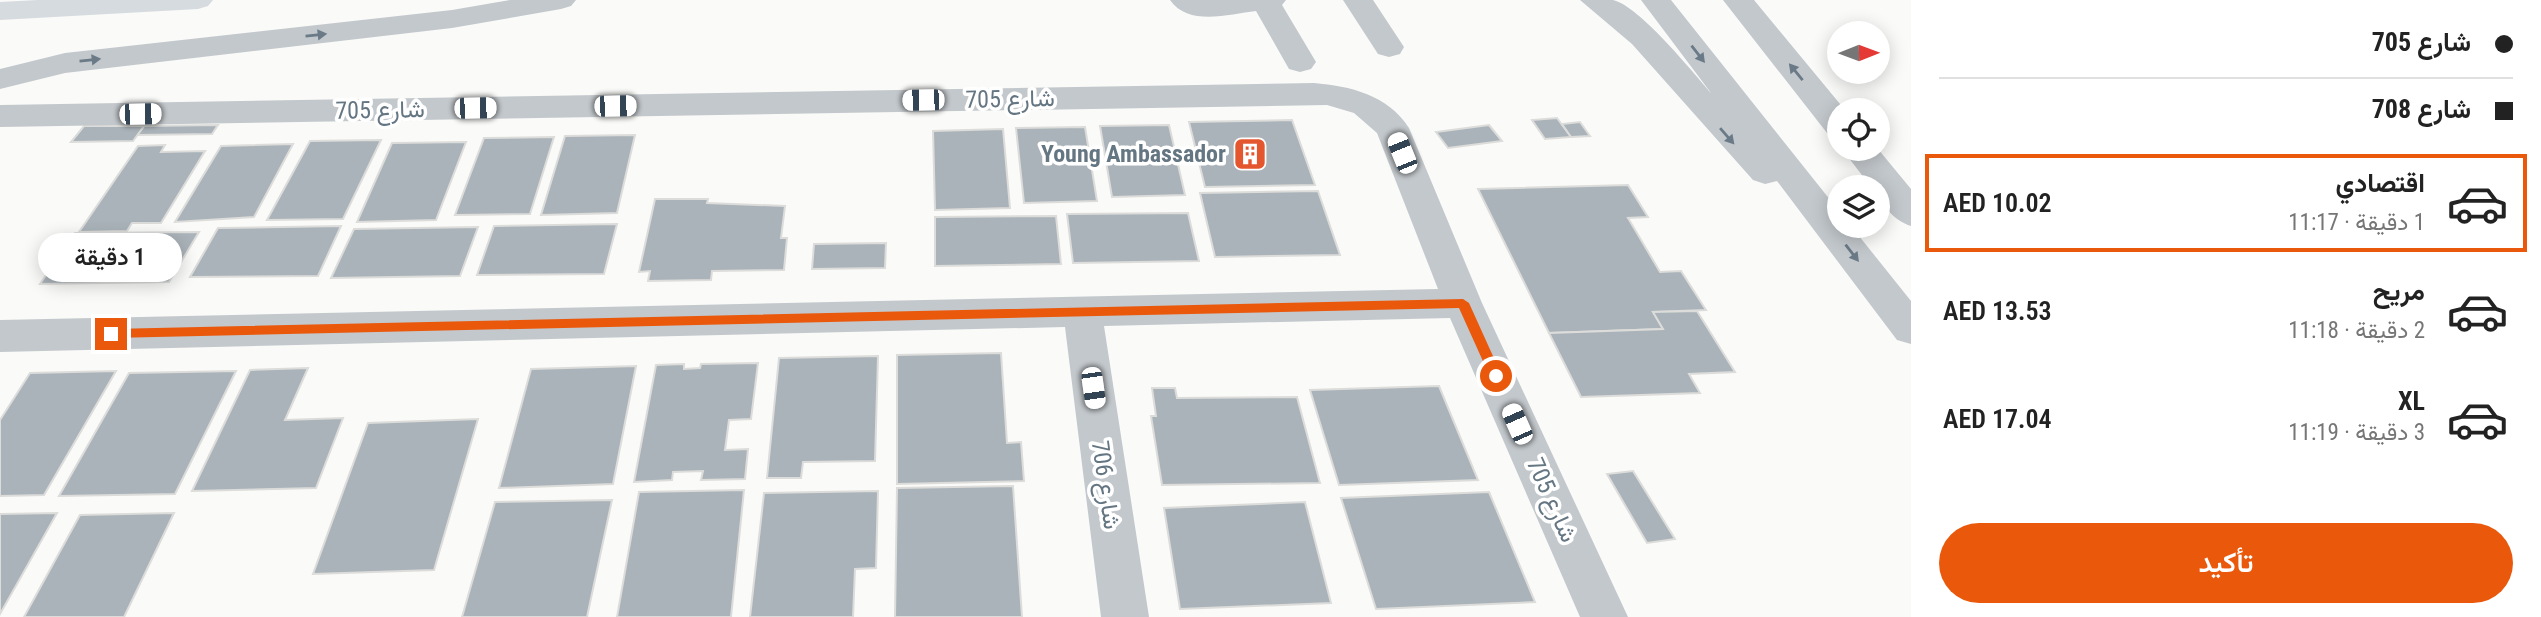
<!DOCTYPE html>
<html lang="ar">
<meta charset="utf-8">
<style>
:root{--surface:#fff;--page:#f6f6f6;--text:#222;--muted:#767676;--line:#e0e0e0;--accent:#ea580c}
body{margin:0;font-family:"Roboto Condensed",Vazirmatn,sans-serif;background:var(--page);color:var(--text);direction:rtl;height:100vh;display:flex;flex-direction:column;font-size:26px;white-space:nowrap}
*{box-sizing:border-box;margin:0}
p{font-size:23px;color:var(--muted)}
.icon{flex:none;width:38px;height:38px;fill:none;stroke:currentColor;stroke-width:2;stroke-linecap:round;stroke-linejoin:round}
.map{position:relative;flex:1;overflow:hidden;direction:ltr}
.sheet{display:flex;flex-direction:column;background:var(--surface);width:630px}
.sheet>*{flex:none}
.guide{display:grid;align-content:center;height:154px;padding:0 28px;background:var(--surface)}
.needle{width:46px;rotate:89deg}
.controls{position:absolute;left:1827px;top:21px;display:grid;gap:14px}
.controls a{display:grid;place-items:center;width:63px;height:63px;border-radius:50%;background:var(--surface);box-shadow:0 4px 18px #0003;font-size:35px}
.end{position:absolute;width:32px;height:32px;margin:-16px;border:9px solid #ea580c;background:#fff;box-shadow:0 0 0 4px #fff}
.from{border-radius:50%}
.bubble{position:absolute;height:49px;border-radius:24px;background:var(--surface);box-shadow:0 4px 18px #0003;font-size:23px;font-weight:600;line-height:49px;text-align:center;direction:rtl}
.car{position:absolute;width:21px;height:42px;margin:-21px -10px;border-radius:9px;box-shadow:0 0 5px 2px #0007;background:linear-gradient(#fff 24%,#345 0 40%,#fff 0 76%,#345 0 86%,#fff 0)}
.guide b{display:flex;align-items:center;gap:24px;height:66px;font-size:26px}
.guide b+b{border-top:2px solid var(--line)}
.guide i{width:18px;height:18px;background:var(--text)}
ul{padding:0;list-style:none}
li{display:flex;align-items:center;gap:21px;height:98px;margin:0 14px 10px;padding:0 14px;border:4px solid transparent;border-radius:0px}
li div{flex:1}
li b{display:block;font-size:26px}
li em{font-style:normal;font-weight:600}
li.selected{border-color:var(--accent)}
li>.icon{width:63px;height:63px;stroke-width:1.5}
.button{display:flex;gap:14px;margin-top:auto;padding:14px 28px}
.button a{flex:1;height:80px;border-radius:42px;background:var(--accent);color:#fff;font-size:28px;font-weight:600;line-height:80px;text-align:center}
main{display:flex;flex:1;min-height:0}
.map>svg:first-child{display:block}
</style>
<main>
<section class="sheet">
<div class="guide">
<b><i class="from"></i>شارع 705</b>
<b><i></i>شارع 708</b>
</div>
<ul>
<li class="selected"><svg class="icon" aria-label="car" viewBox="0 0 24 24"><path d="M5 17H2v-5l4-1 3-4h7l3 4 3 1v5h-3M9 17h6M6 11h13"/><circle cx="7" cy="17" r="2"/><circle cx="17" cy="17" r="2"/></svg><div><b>اقتصادي</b><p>1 دقيقة · 11:17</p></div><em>AED 10.02</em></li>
<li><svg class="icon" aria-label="car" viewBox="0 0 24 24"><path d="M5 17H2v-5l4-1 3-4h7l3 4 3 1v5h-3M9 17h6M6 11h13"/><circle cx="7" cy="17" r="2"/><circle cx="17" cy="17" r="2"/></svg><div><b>مريح</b><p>2 دقيقة · 11:18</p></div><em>AED 13.53</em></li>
<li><svg class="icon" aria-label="car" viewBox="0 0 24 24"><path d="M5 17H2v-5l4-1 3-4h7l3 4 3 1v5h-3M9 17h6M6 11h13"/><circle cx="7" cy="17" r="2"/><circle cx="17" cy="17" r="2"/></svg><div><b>XL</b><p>3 دقيقة · 11:19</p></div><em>AED 17.04</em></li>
</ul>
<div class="button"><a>تأكيد</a></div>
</section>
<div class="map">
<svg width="1911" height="617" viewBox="0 0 1911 617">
<rect width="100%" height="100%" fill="#fafaf8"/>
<!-- building -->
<g fill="#aab3b9" stroke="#dcdcda" stroke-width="2">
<path d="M1557 118 1571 137 1545 139 1532 120Z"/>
<path d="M1292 120 1315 185 1205 187 1189 122Z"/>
<path d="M1580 122 1590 136 1571 137 1562 124Z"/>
<path d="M218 125 212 134 137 135 144 126Z"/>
<path d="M1169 125 1185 195 1112 197 1100 126Z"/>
<path d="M1489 125 1502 141 1448 148 1436 132Z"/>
<path d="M84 126H144L133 141 71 142Z"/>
<path d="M1085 127 1097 201 1024 203 1016 128Z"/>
<path d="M1003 129 1010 208 935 210 933 131Z"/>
<path d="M635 135 617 213 541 215 565 136Z"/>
<path d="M554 137 530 214 455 215 484 138Z"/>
<path d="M381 140 343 219 267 220 310 141Z"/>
<path d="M466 142 436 220 357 222 392 143Z"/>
<path d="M293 144 254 217 175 222 221 146Z"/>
<path d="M165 145 161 152 205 151 161 223H132L127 231 79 232 138 146Z"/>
<path d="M1628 185 1648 217 1628 218 1660 272 1681 271 1706 310 1653 312 1663 329 1549 333 1478 189Z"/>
<path d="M1318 191 1340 255 1215 257 1200 193Z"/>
<path d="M655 199H708L707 203 785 206 781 238H787L784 270 712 271 711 280 648 281 650 271 639 272Z"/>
<path d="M1188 213 1199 261 1073 263 1067 214Z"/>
<path d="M1056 216 1061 264 935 266V217Z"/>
<path d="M617 224 604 274 477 275 494 226Z"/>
<path d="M341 226 318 276 190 277 218 228Z"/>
<path d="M478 227 460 276 331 278 354 229Z"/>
<path d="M199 232 169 282 40 284 75 233Z"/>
<path d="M886 243 885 268 812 269 814 244Z"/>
<path d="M1697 311 1735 372 1689 374 1700 393 1581 397 1549 333 1663 329 1653 312Z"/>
<path d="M1001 353 1007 443 1021 442 1024 481 897 484V355Z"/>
<path d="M878 356 875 461 803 462 801 478H767L779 358Z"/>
<path d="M758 363 751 419 729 420 725 450 748 449 745 479 701 480 703 471 673 472 672 480 634 482 656 365 684 364V369L700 368 701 364Z"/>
<path d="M636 366 613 484 499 488 531 369Z"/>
<path d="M308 368 285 420 343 418 316 488 192 491 250 370Z"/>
<path d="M116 371 44 495 0 496V420L30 373Z"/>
<path d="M236 371 175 494 59 496 129 373Z"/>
<path d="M1439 386 1478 480 1339 485 1310 390Z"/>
<path d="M1152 388H1175L1177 398 1297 397 1320 483 1162 485 1151 416H1156Z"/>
<path d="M478 419 434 570 313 574 368 423Z"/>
<path d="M1633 471 1675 539 1647 543 1607 474Z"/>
<path d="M1013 486 1022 617H895L897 488Z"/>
<path d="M744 490 731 617H617L639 492Z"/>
<path d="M878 491 876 568 855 569 853 617H750L764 493Z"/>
<path d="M1489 492 1535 602 1376 609 1341 498Z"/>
<path d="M612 500 587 617H462L495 502Z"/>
<path d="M1305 502 1331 603 1180 609 1164 508Z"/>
<path d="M57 513 0 614V514Z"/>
<path d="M174 513 124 617H24L80 515Z"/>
</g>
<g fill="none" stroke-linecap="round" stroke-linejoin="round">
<!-- minor -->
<g fill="#c3c8cc" fill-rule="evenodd">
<path d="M510 0H576L571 6 561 9 452 28 65 73 0 89V69L65 53 452 10Z"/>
<path d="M1170 0H1286L1282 5 1316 62 1311 69 1300 72 1289 69 1256 11C1229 14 1189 27 1170 0Z"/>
<path d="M1343 0H1373L1404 47 1400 54 1389 57 1378 54Z"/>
<path d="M1580 0C1590 0 1603 0 1613 0 1638 5 1693 72 1711 93L1641 0H1671L1839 211V226H1851L1911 301V344L1897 340 1777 181 1765 184 1753 180 1632 44Z"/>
<path d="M1723 0H1754L1845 110H1839V136L1827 133Z"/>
<path d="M1314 83C1350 86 1388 95 1409 128L1482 303 1628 617H1580L1450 318 1104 326 1149 617H1101L1065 327 0 352V320L1438 289 1377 133 1354 113 1327 105 0 127V105Z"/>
<path d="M1842 149H1878L1911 189V226C1895 221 1878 204 1878 187H1871Z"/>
</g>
<!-- major -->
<path fill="#d6dbdf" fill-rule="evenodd" d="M38 0H213L208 6 198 9 0 20V2Z"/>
</g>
<!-- one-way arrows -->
<defs><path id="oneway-solid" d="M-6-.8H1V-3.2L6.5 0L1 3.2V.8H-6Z" transform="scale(1.75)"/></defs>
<g fill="#6a7a87">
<use href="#oneway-solid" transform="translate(316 35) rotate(-6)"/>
<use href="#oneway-solid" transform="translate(1698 54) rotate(52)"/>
<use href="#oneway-solid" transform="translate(90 60) rotate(-6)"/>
<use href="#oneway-solid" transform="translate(1796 72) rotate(-129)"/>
<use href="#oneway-solid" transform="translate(1727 136) rotate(49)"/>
<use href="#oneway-solid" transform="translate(1852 253) rotate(52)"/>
</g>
<!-- route -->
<path fill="#ea580c" d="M1463 299 1469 303 1502 376 1500 379H1491L1459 308 111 338 105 334 111 329Z"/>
<!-- icons -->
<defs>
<symbol id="building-square" viewBox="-11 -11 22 22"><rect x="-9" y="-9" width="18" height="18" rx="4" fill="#e4572e" stroke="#fff"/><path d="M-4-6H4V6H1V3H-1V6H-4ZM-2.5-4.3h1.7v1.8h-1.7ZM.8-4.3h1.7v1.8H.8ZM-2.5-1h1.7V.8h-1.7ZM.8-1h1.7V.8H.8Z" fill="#fff"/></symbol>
</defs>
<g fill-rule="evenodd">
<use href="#building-square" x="1231" y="135" width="38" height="38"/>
</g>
<g text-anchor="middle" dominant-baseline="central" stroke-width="7" stroke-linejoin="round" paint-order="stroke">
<!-- street labels -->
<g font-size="24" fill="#657683" stroke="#fff">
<text transform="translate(1010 99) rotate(-1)">شارع 705</text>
<text transform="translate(380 110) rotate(-1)">شارع 705</text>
<text transform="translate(1106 485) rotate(82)">شارع 706</text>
<text transform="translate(1552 500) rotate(66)">شارع 705</text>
</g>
<!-- poi labels -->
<g font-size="24" font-weight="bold" fill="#657683" stroke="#fff" text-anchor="end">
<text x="1226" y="154">Young Ambassador</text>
</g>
</g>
</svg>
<div class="controls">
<a><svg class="needle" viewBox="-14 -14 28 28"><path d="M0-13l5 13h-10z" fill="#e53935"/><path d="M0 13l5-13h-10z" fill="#767676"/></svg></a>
<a><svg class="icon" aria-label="locate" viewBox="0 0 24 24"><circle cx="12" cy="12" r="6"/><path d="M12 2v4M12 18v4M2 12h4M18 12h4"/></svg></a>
<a><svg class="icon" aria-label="layers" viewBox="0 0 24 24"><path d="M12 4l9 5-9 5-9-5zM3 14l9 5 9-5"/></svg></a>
</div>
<i class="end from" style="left:1496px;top:376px"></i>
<i class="end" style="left:111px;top:334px"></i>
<div class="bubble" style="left:38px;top:233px;width:144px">1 دقيقة</div>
<i class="car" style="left:923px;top:100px;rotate:269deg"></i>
<i class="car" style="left:615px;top:106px;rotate:89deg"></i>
<i class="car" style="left:475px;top:108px;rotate:89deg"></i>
<i class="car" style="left:140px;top:114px;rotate:89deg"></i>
<i class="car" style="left:1402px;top:153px;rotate:338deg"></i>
<i class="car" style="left:1093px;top:388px;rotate:172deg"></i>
<i class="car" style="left:1517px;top:424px;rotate:336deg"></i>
</div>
</main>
